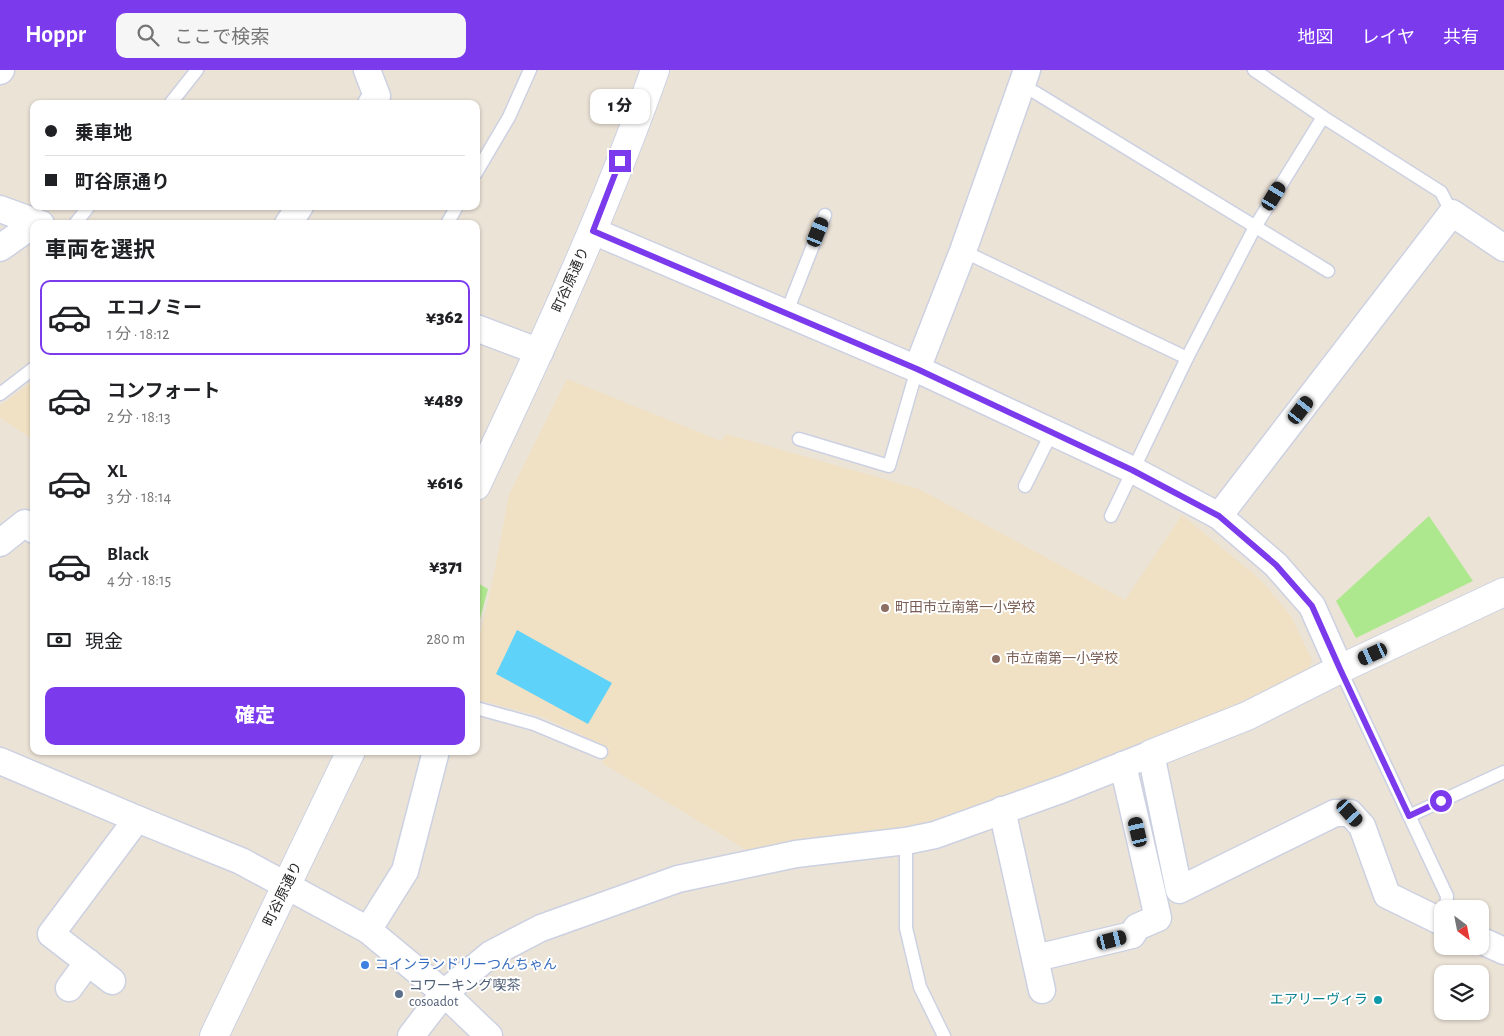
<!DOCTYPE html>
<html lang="ja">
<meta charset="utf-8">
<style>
:root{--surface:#fff;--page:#f6f6f6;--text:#202124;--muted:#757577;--line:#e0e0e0;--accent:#7c3aed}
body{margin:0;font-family:"Alegreya Sans","Noto Sans JP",sans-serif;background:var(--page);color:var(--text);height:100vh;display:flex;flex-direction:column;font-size:19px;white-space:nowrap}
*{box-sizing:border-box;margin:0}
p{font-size:16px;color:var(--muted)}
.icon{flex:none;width:28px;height:28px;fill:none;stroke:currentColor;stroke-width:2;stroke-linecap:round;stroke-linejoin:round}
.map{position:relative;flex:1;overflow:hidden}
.panel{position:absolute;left:30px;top:150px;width:450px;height:535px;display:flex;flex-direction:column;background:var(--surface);border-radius:10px;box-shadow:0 1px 4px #0004}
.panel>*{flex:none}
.guide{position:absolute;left:30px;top:30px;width:450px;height:110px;border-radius:10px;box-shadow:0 1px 4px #0004;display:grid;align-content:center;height:110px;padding:0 15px;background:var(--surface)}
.needle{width:32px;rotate:148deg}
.tools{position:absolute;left:1434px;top:830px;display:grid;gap:10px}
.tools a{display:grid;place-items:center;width:55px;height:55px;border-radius:10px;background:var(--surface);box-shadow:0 1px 4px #0004;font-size:25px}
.end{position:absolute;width:22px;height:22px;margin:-11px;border:6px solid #7c3aed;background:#fff;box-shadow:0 0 0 2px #fff}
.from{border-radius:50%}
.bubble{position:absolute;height:35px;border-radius:10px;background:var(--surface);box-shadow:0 1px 4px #0004;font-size:16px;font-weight:800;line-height:35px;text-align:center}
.car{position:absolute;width:15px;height:30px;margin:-15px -8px;border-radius:6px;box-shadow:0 0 4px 1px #0007;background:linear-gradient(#222 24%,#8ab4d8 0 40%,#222 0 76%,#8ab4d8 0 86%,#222 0)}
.guide b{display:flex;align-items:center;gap:18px;height:48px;font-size:19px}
.guide b+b{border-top:1px solid var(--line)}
.guide i{width:12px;height:12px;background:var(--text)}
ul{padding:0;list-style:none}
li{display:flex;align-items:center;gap:15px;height:75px;margin:0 10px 8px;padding:0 5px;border:2px solid transparent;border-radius:10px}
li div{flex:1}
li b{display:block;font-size:19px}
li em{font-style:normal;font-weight:800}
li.active{border-color:var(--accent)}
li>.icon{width:45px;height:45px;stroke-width:1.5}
h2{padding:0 15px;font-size:22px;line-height:60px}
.pay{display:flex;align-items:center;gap:12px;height:55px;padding:0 15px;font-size:19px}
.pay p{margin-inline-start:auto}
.primary-button{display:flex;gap:10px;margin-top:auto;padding:10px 15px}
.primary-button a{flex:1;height:58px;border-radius:10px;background:var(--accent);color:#fff;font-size:20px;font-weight:800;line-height:58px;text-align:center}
header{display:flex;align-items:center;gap:30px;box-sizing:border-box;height:70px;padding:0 25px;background:var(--accent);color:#fff}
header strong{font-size:24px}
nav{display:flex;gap:28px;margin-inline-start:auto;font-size:18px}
.search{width:350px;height:45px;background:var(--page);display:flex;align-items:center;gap:12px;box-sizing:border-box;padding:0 18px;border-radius:10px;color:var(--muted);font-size:19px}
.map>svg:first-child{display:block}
</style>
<header>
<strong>Hoppr</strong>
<div class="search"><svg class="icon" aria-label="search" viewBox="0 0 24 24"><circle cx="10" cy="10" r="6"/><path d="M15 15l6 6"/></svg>ここで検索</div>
<nav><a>地図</a><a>レイヤ</a><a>共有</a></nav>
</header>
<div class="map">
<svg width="1504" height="966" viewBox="0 0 1504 966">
<rect width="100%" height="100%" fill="#ece3d7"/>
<!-- education -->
<g fill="#f0e1c4">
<path d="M567 309 721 371 726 364 919 419 1125 530 1182 445 1262 511 1291 546 1312 590 1309 600 1239 636 1063 706 909 758 750 782 602 693 609 678 543 647 476 629V579L491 519 509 425Z"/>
<path d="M34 310V370L0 348V336Z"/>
</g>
<!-- green -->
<g fill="#aee88e">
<path d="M1429 446 1473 511 1356 568 1336 531Z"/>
<path d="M476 512 488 519 476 564Z"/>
</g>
<!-- water -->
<path fill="#5fd2f9" d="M517 560 612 613 588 654 496 604Z"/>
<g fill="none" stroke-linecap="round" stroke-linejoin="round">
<defs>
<g id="service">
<path d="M1254 0 1323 47 1441 122 1452 143"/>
<path d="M1023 15 1328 201"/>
<path d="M170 34 197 0"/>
<path d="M476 103 509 47 530 0"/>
<path d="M75 154 89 136"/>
<path d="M447 154 457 136"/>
<path d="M963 181 1187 288"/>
<path d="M786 244 825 145"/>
<path d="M0 324 34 298"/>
<path d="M799 369 889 396 917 299"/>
<path d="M1025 416 1052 362"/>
<path d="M1111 446 1187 288 1255 157 1323 47"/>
<path d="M1340 599 1447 826 1446 839"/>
<path d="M476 638 534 654 601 682"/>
<path d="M1409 746 1504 702"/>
<path d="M906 771V858L920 917 944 966"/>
</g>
<g id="minor">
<path d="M367 0 377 26 371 34"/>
<path d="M0 1 1 0"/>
<path d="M0 139 41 154"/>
<path d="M288 154 300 136"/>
<path d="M593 161 917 299 1133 400 1219 446 1276 495 1312 536 1340 599"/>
<path d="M0 178 34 154"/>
<path d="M476 258 540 282"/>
<path d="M917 299 963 181 1027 0"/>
<path d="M1219 446 1452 143 1504 178"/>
<path d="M0 473 25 453 34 460"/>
<path d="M0 691 137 749 241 791 368 860 444 923 489 966"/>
<path d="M1002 740 1042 920"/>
<path d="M368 860 405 801 436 681"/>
<path d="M1480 870 1504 881"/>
<path d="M1036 888 1132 865 1137 857 1158 848 1123 695"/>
<path d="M112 911 51 864 137 749"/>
<path d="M69 918 88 892"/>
<path d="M411 966 444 923 491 884 541 858 678 809 796 784 906 771 935 765 1063 719 1151 684 1179 820 1335 743H1350L1362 756 1387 825 1442 852"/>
</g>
<g id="tertiary">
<path d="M476 416C541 279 605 142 655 0"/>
<path d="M1151 684 1247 646 1340 599 1504 522"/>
<path d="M214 966 351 681"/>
</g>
</defs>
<!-- service casing -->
<use href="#service" stroke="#ccd1e2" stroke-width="15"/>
<!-- minor casing -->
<use href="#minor" stroke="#ccd1e2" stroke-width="29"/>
<!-- tertiary casing -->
<use href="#tertiary" stroke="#ccd1e2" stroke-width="30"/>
<!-- service -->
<use href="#service" stroke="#fff" stroke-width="12"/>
<!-- minor -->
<use href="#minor" stroke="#fff" stroke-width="26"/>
<!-- tertiary -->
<use href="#tertiary" stroke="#fff" stroke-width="28"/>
</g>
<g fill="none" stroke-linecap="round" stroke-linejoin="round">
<!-- route -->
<path stroke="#7c3aed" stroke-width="6" d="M620 91 593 161 917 299 1132 400 1219 446 1276 495 1312 536 1340 599 1409 746 1441 731"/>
</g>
<!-- markers -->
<g fill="#8d6e63" stroke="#fff" stroke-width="2">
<circle cx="885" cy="538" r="5"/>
<circle cx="996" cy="589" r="5"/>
</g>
<circle fill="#3f7fe0" stroke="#fff" stroke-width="2" cx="365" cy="895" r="5"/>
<circle fill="#5c6f8a" stroke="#fff" stroke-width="2" cx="399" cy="924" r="5"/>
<circle fill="#0f9aa8" stroke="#fff" stroke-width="2" cx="1378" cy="930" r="5"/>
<g text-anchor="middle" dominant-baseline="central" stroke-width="4" stroke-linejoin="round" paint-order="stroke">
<!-- street labels -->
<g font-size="14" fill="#272727" stroke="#fff">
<text transform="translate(571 210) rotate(-66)">町谷原通り</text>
<text transform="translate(283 824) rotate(-64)">町谷原通り</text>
</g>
<!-- education labels -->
<g font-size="14" fill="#785e54" stroke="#fff" text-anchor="start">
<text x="895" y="538">町田市立南第一小学校</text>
<text x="1006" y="589">市立南第一小学校</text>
</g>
<!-- shop labels -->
<g font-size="14" fill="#366cbe" stroke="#fff" text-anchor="start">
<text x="375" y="895">コインランドリーつんちゃん</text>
</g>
<!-- service labels -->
<g font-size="14" fill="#4e5e75" stroke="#fff" text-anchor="start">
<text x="409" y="916">コワーキング喫茶<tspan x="409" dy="16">cosoadot</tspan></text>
</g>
<!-- culture labels -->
<g font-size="14" fill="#0d838f" stroke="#fff" text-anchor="end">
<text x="1368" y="930">エアリーヴィラ</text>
</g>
</g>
</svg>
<div class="tools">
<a><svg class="needle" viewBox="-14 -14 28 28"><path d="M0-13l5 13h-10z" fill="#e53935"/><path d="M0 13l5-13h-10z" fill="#757577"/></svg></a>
<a><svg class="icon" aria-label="layers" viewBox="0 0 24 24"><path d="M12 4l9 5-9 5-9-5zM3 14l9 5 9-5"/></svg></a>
</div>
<i class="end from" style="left:1441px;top:731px"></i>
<i class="end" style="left:620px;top:91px"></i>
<div class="bubble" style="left:590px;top:19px;width:60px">1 分</div>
<i class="car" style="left:1274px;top:126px;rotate:31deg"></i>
<i class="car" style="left:818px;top:162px;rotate:22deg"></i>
<i class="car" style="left:1301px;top:340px;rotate:38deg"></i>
<i class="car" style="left:1373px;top:584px;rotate:245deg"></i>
<i class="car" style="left:1350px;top:743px;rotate:138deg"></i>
<i class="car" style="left:1138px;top:762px;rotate:347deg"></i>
<i class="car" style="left:1112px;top:870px;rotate:76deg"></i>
<div class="guide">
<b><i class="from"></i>乗車地</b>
<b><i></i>町谷原通り</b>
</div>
<section class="panel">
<h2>車両を選択</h2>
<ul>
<li class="active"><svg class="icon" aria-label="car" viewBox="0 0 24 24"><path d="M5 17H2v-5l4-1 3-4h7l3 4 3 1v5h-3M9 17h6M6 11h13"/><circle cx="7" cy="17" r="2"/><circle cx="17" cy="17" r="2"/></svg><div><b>エコノミー</b><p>1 分 · 18:12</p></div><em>¥362</em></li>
<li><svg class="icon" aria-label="car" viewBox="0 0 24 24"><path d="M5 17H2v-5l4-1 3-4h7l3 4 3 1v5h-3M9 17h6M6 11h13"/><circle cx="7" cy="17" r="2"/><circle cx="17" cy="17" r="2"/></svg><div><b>コンフォート</b><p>2 分 · 18:13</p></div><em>¥489</em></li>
<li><svg class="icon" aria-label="car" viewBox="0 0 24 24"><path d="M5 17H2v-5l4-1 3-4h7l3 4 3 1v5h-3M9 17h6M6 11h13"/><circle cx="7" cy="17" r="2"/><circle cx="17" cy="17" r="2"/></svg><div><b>XL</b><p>3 分 · 18:14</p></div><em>¥616</em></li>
<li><svg class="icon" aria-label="car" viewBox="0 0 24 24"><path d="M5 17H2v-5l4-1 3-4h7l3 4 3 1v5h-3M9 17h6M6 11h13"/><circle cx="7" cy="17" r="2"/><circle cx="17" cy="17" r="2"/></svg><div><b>Black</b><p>4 分 · 18:15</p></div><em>¥371</em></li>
</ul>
<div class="pay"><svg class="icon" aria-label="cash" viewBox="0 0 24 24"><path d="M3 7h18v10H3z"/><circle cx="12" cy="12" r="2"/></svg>現金<p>280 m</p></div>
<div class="primary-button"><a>確定</a></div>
</section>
</div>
